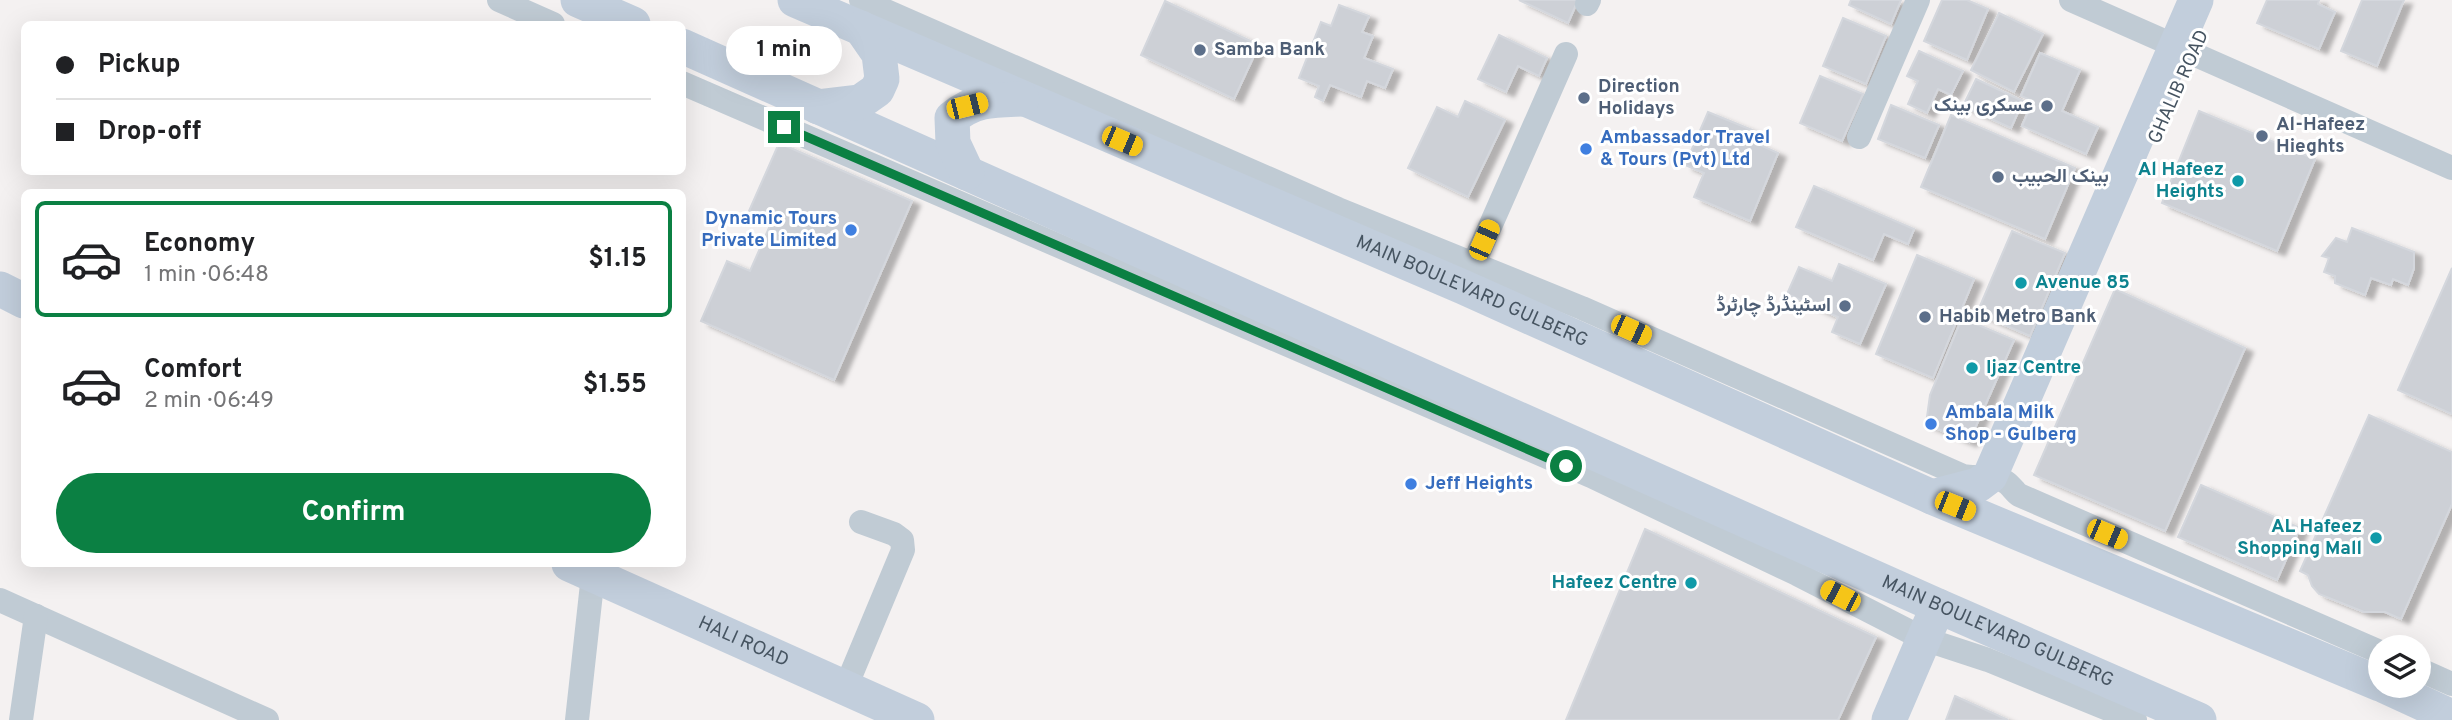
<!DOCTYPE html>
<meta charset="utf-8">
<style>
:root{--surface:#fff;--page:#f6f6f6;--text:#202124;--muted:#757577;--line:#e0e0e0;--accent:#0b8043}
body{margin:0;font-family:Overpass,Vazirmatn,sans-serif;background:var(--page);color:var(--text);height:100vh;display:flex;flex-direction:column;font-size:26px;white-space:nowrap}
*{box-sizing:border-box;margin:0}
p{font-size:23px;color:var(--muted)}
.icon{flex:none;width:38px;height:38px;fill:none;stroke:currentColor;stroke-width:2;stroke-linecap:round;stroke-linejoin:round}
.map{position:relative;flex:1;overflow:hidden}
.drawer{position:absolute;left:21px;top:189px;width:665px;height:378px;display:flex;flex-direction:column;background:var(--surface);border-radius:10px;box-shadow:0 7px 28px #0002}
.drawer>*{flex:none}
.banner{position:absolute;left:21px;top:21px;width:665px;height:154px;border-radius:10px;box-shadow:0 7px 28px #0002;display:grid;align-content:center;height:154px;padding:0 35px;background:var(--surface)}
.fabs{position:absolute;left:2368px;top:635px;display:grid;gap:14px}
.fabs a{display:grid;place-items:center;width:63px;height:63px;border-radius:50%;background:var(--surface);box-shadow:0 7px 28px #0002;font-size:35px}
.end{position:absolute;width:32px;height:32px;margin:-16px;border:9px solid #0b8043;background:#fff;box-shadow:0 0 0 4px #fff}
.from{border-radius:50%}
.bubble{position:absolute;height:49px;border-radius:24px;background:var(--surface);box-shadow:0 7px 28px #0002;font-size:23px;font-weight:700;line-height:49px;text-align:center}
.car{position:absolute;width:21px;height:42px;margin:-21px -10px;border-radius:9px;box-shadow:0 0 5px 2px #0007;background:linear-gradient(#f5c518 24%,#345 0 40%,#f5c518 0 76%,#345 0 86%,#f5c518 0)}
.banner b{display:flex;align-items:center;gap:24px;height:66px;font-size:26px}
.banner b+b{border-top:2px solid var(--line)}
.banner i{width:18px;height:18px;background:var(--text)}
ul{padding:12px 0 0;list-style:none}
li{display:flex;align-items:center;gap:21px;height:116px;margin:0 14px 10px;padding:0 21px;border:4px solid transparent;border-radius:10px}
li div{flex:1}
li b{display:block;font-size:26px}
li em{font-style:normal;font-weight:700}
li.on{border-color:var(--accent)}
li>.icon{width:63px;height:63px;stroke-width:1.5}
.action{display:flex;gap:14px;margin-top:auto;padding:14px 35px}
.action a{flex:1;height:80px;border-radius:42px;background:var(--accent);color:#fff;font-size:28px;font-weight:700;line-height:80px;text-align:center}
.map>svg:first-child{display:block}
</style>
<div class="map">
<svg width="2452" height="720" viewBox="0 0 2452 720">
<defs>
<filter id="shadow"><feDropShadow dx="8" dy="4.5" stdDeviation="2" flood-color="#0004"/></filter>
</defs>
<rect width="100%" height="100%" fill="#f4f1f1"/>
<!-- building -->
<g fill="#cdd0d6" stroke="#d4d7dd" stroke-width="2" filter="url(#shadow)">
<path d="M1519 0H1578L1568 23Z"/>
<path d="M1851 0H1901L1891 24 1849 5Z"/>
<path d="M1942 0H1967L1988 9 1967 60 1924 41Z"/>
<path d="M2267 0H2319L2318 4 2335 12 2319 49 2257 23Z"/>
<path d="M2362 0H2404L2377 66 2341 51Z"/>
<path d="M1165 1 1259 45 1234 99 1141 55Z"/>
<path d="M1339 5 1369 16 1362 32 1373 36 1364 58 1393 69 1385 88 1367 81 1361 97 1330 85 1323 101 1315 97 1319 86 1299 78 1321 22 1331 26Z"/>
<path d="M1999 13 2043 34 2014 92 1971 70Z"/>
<path d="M1843 18 1886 36 1866 84 1823 66Z"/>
<path d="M1499 35 1547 58 1539 76 1518 66 1506 92 1478 79Z"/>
<path d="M1919 51 1963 71 1951 95 1938 89 1927 113 1908 104 1918 81 1907 76Z"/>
<path d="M2040 53 2080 70 2062 111 2098 127 2086 154 2022 126 2033 101 2021 96Z"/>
<path d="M1820 76 1863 94 1842 141 1800 123Z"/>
<path d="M1976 79 2023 101 2011 128 1963 106Z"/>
<path d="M1465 101 1505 120 1468 197 1408 168 1437 107 1458 117Z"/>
<path d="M1891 105 1939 125 1925 158 1878 139Z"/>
<path d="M2199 111 2315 159 2277 251 2162 203Z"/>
<path d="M1708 112 1752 130 1751 141 1778 153 1750 221 1694 197 1704 173 1685 165Z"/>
<path d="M1951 115 2075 168 2045 239 1921 187Z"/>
<path d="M779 143 912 201 834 380 701 321 727 261 750 271 772 221 749 211Z"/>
<path d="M1814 186 1914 229 1908 244 1884 234 1873 260 1796 227Z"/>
<path d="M2352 228 2414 252V268L2408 285 2393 279 2391 285 2371 278 2365 295 2335 283V276L2324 272 2329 258 2322 256 2336 238 2347 242Z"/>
<path d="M2012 231 2065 253 2030 336 1977 313Z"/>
<path d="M1917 255 1974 279 1933 378 1876 354Z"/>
<path d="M1839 264 1886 284 1860 344 1832 332 1838 317 1787 294 1799 267 1832 281Z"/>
<path d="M2452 268V414L2398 390Z"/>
<path d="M2115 289 2245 348 2165 531 2034 475Z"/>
<path d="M1962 318 2014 340 1969 442 1926 424 1930 395Z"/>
<path d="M2369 415 2452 452V504L2401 619 2385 612H2364L2319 594 2312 586 2308 575 2300 571Z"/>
<path d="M2201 485 2300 528 2277 580 2178 537Z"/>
<path d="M1645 529 1876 637 1838 720H1566Z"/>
<path d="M1955 696 2008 720H1946Z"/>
</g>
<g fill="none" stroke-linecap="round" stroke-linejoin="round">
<!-- street -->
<g stroke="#c0cbd4" stroke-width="24">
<path d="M499 0 553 24"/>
<path d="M861 0 1338 209 1582 308 1963 476C1978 479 1995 473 2007 483 2011 486 2015 492 2019 495L2380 652"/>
<path d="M2071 0 2452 168"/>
<path d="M1587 4 1589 0"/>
<path d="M682 83 1591 476 1797 574 1924 639 1988 660 2135 720"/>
<path d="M1859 137 1918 0"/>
<path d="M1474 263 1566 54"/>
<path d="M0 600 267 720"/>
<path d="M2418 669 2452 684"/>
<path d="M845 689 903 550 902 540 894 534 861 522"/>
<path d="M21 720 36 616"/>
<path d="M577 720 593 575"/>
</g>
<!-- secondary -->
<g stroke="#c2cedc" stroke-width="35">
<path d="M578 0 633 24"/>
<path id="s1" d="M795 0 1463 287 1932 497 2380 684"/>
<path id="s2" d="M682 46 1938 606 2199 720"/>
<path d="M818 107 860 102 877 90 882 79 879 54 861 28"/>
<path d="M967 173 953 143 952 118C975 99 993 100 1022 99"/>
<path d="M0 289 24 301"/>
<path d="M1932 497 1978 485 1990 476 2196 0"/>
<path id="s3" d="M569 564 917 720"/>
<path d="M2385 686 2452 717"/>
<path d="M1889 720 1938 606"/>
</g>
</g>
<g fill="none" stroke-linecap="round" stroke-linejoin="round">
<!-- route -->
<path stroke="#0b8043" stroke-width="9" d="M784 127 1566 466"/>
</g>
<!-- markers -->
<g fill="#5c6f8a" stroke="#fff" stroke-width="2.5">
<circle cx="1200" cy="50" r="7"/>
<circle cx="1584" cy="98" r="7"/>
<circle cx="2047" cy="106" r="7"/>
<circle cx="2262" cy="136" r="7"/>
<circle cx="1998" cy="177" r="7"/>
<circle cx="1845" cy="306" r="7"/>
<circle cx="1925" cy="317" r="7"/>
</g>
<g fill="#3f7fe0" stroke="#fff" stroke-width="2.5">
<circle cx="1586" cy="149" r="7"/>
<circle cx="851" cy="230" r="7"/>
<circle cx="1931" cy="424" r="7"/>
<circle cx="1411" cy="484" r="7"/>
</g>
<g fill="#0f9aa8" stroke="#fff" stroke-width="2.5">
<circle cx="2238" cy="181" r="7"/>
<circle cx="2021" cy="283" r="7"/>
<circle cx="1972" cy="368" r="7"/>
<circle cx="2376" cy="538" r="7"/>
<circle cx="1691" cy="583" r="7"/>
</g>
<g text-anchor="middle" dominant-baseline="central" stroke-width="6" stroke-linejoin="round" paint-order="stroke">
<!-- service labels -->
<g font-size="19" font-weight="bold" fill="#4e5e75" stroke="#fff" text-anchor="start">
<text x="1214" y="50">Samba Bank</text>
<text x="1598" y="87">Direction<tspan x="1598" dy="22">Holidays</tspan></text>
<text x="2033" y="106" text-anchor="end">عسکری بینک</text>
<text x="2276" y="125">Al-Hafeez<tspan x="2276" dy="22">Hieghts</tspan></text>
<text x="2012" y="177">بينک الحبيب</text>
<text x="1831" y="306" text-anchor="end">اسٹینڈرڈ چارٹرڈ</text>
<text x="1939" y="317">Habib Metro Bank</text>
</g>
<!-- street labels -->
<g font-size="19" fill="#465461" stroke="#fff">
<text transform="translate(2179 87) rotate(-66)">GHALIB ROAD</text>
<text stroke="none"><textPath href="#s1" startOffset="737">MAIN BOULEVARD GULBERG</textPath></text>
<text stroke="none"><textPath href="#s2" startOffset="1440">MAIN BOULEVARD GULBERG</textPath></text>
<text stroke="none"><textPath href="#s3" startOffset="191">HALI ROAD</textPath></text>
</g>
<!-- shop labels -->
<g font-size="19" font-weight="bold" fill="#366cbe" stroke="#fff" text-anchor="start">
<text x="1600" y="138">Ambassador Travel<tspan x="1600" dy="22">&amp; Tours (Pvt) Ltd</tspan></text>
<text x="837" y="219" text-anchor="end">Dynamic Tours<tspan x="837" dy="22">Private Limited</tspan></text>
<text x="1945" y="413">Ambala Milk<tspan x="1945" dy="22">Shop - Gulberg</tspan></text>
<text x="1425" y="484">Jeff Heights</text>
</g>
<!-- culture labels -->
<g font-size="19" font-weight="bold" fill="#0d838f" stroke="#fff" text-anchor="end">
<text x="2224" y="170">Al Hafeez<tspan x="2224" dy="22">Heights</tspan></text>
<text x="2035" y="283" text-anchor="start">Avenue 85</text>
<text x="1986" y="368" text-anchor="start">Ijaz Centre</text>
<text x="2362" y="527">AL Hafeez<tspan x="2362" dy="22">Shopping Mall</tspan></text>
<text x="1677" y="583">Hafeez Centre</text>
</g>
</g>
</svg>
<div class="fabs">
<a><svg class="icon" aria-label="layers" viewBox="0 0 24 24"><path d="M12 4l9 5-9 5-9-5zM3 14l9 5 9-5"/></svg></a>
</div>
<i class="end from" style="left:1566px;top:466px"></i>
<i class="end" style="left:784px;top:127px"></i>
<div class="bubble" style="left:726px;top:26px;width:116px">1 min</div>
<i class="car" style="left:967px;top:106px;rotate:76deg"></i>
<i class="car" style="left:1122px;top:141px;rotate:113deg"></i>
<i class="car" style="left:1484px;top:240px;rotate:24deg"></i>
<i class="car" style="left:1631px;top:330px;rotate:114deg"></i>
<i class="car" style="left:1955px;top:506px;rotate:112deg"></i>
<i class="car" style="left:2107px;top:534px;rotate:113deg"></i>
<i class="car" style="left:1840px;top:596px;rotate:297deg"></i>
<div class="banner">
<b><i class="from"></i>Pickup</b>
<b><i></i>Drop-off</b>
</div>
<section class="drawer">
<ul>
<li class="on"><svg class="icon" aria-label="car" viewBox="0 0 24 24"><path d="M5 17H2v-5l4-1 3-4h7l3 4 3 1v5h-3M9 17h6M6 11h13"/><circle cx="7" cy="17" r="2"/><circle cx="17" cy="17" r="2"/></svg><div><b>Economy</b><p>1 min · 06:48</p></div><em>$1.15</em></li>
<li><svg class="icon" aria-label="car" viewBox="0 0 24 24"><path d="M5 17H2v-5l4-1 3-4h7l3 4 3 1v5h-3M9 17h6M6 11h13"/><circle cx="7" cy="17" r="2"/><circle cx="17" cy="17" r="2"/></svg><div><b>Comfort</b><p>2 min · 06:49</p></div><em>$1.55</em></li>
</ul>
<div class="action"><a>Confirm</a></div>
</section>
</div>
